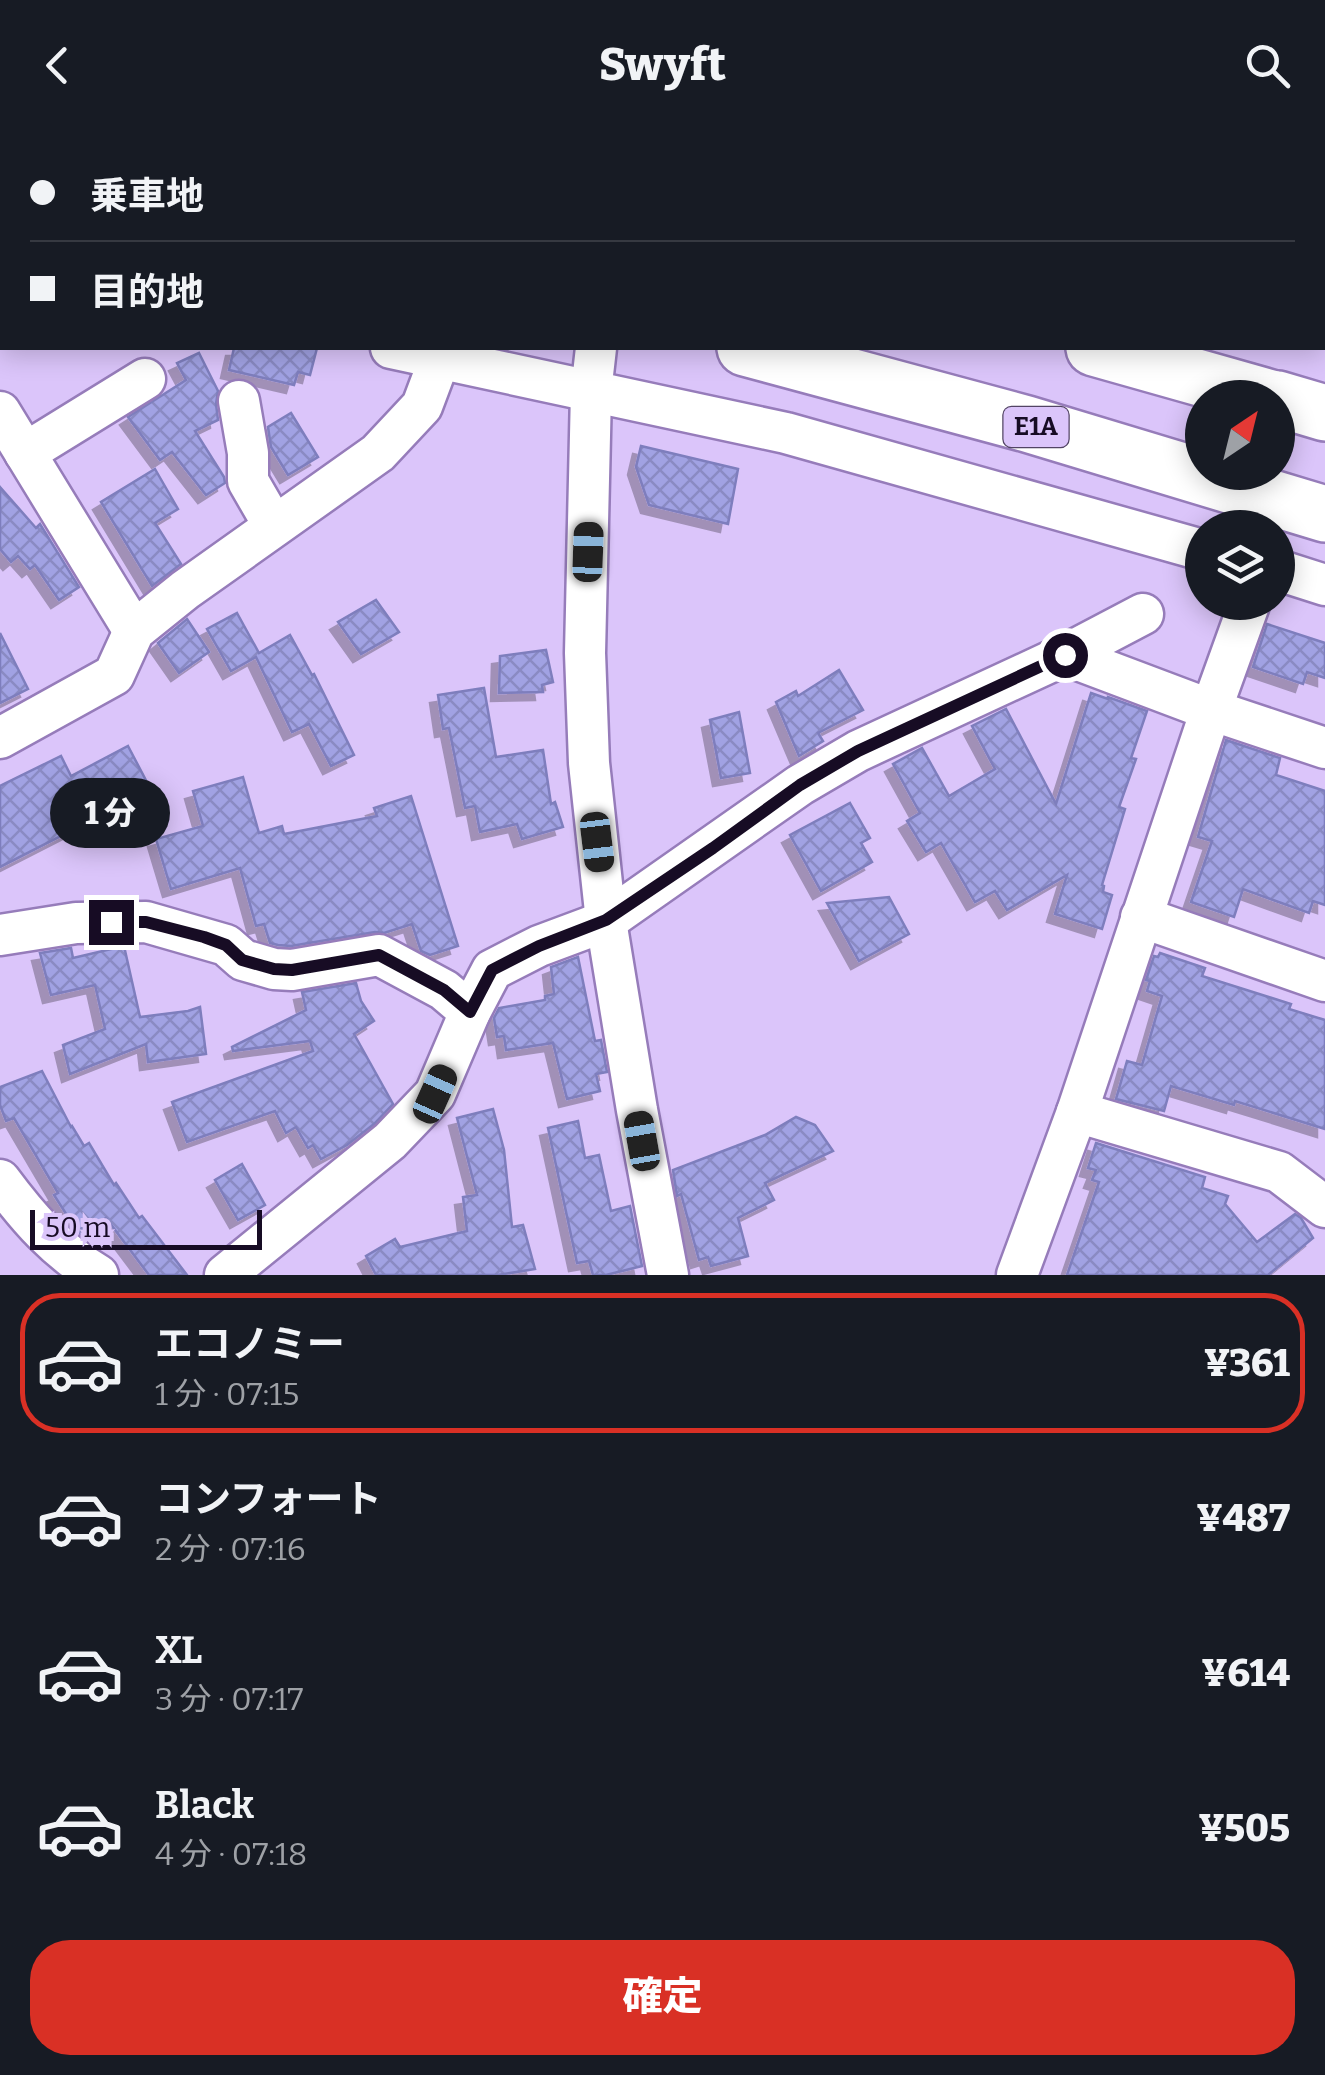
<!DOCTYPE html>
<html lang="ja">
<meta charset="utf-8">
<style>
:root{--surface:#171b24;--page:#242831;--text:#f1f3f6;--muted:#9ea1a6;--line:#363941;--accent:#d93025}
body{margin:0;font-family:Bitter,"Noto Sans JP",serif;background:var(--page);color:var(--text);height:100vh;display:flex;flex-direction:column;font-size:38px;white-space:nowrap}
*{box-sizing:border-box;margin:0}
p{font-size:32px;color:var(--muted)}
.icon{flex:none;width:55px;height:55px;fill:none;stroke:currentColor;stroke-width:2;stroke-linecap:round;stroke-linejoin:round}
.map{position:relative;height:1145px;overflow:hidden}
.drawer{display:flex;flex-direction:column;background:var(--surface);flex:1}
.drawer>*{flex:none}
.hud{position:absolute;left:0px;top:0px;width:1325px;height:220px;box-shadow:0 5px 25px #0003;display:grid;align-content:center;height:220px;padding:0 30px;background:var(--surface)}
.needle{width:65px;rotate:35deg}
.buttons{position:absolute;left:1185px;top:250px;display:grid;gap:20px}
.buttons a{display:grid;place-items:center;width:110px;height:110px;border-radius:50%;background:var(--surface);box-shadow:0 5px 25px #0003;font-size:50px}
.scale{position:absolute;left:30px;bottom:25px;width:232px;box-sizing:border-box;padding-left:10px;border:5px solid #170c24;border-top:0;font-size:28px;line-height:35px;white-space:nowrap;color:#170c24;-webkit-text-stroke:8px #dbc5fa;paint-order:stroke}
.end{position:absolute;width:45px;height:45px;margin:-22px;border:12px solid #170c24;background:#fff;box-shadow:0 0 0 5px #fff}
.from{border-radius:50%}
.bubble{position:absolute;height:70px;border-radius:35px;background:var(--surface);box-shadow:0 5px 25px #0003;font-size:32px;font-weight:800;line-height:70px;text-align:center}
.car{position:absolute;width:30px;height:60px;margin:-30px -15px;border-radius:12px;box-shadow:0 0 8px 2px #0007;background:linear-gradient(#222 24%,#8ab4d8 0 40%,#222 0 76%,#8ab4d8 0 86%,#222 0)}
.hud b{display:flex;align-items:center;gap:35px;height:95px;font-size:38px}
.hud b+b{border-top:2px solid var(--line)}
.hud i{width:25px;height:25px;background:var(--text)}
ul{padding:18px 0 0;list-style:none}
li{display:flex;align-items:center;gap:30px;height:140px;margin:0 20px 15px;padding:0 10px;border:5px solid transparent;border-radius:40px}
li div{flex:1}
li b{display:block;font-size:38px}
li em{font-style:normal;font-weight:800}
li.on{border-color:var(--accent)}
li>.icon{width:90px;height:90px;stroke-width:1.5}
.button{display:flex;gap:20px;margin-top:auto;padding:20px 30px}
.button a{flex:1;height:115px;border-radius:40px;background:var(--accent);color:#fff;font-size:40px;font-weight:800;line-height:115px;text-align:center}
header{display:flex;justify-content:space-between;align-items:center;height:130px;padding:0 30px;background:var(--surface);font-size:45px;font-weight:800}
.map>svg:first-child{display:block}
</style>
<header><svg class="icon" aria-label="back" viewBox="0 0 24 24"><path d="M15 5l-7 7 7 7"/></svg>Swyft<svg class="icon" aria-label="search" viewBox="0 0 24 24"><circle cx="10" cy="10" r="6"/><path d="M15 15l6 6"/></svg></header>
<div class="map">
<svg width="1325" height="1145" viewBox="0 0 1325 1145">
<defs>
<pattern id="grass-tufts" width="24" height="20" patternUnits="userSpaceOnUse" patternTransform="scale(2.5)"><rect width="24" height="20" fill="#cca17a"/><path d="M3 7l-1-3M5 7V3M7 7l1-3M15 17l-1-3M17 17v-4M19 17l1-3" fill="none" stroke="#ae8969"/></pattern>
<pattern id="building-cross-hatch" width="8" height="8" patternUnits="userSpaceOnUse" patternTransform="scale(2.5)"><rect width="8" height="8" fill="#a1a2e3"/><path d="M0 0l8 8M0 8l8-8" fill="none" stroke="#8a8ac3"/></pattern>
<filter id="shadow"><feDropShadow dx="-8" dy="8" stdDeviation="0" flood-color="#0004"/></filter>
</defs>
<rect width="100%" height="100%" fill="#dbc5fa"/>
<!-- grass -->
<path fill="url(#grass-tufts)" d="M1059 0H1325V109L1322 108V2H1055Z"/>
<!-- building -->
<g fill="url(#building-cross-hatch)" stroke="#7e7ebd" stroke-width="2.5" filter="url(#shadow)">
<path d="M234 218H317L310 245 298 242 294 255 229 240Z"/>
<path d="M199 223 218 261 216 274 218 290 195 301 224 347 225 353 206 365 172 322 160 330 128 287 186 250 177 233Z"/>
<path d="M291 283 318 327 288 345 271 317 268 297Z"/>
<path d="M641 316 738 339 728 394 649 375 636 337Z"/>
<path d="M155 339 178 379 155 393 181 434 152 456 101 372Z"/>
<path d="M0 357 36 398 40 394 79 457 59 470 35 435 30 439 18 426 11 432 0 419Z"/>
<path d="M376 470 399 502 361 524 338 492Z"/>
<path d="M237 483 259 523 290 505 312 545 314 544 354 625 331 636 309 594 292 602 256 527 231 541 207 499Z"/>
<path d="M187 489 209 522 179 543 158 513Z"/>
<path d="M1267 494 1325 513V548L1307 542 1303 554 1253 537Z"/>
<path d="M0 503 28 559 0 573Z"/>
<path d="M546 520 553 552 542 555 543 562 499 563 500 526Z"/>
<path d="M839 540 863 580 818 603 823 611 799 626 776 572 796 561 798 566Z"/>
<path d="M484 558 496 627 543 620 551 674 555 672 563 697 522 709 517 694 480 702 475 676 465 678 449 598 443 599 438 565Z"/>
<path d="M1091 563 1108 569V567L1147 581 1131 628 1136 629 1119 677 1125 679 1102 755 1104 756 1103 762 1112 765 1102 799 1055 784 1067 745 1007 780 995 761 975 772 941 713 926 722 907 691 920 683 893 634 922 618 949 666 995 639 972 596 1006 579 1056 674Z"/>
<path d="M739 582 750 643 721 648 710 590Z"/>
<path d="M1226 610 1280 628 1276 645 1325 661V775L1313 771 1309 783 1243 759 1234 787 1191 772 1212 711 1198 707Z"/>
<path d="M128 616 151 660 0 737V656L61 626 71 646Z"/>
<path d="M243 647 259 703 282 696 284 704 377 686 374 678 411 666 458 816 430 825 421 821 412 794 384 803 375 802 291 816 278 815 270 813 264 794 256 796 240 738 171 759 156 709 203 696 193 661Z"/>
<path d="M850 673 870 708 861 713 872 732 821 761 790 705Z"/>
<path d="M889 767 909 804 859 831 827 773Z"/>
<path d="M124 816 140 887 188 881 200 877 206 924 148 932 146 914 70 944 63 915 105 899 95 855 51 865 40 823 71 818 73 828Z"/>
<path d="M1160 823 1205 838 1202 846 1291 874 1289 879 1325 890V999L1235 971 1234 975 1171 956 1164 981 1116 969 1127 931 1142 935 1162 866 1147 861 1150 851 1146 850 1154 826 1158 827Z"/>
<path d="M578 827 595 911 601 910 607 942 596 944 600 961 567 969 553 913 506 920 504 906 497 907 494 888 499 878 545 870V866L554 864 551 837Z"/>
<path d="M356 853 361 871 374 891 354 904 393 974 374 994 347 1015 321 1029 313 1015 308 1018 296 997 286 1003 275 981 187 1012 172 972 313 921 310 911 233 921 232 917 306 880 302 862Z"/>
<path d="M42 941 71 997 72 996 84 1016 89 1013 114 1055 116 1053 139 1088 142 1086 187 1145H149L106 1088 81 1104 77 1101 54 1065 58 1063 14 988 6 991 0 975V957Z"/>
<path d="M493 979 504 1020 512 1097 523 1095 535 1139 498 1145H376L366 1126 395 1109 400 1117 467 1101 463 1067 477 1065 457 988Z"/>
<path d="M796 987 815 995 833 1021 765 1053 774 1070 738 1088 748 1126 711 1136 708 1127 699 1130 681 1064 677 1066 673 1040 765 1005Z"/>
<path d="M578 991 585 1028 599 1025 611 1081 630 1076 642 1136 606 1145H593L589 1131 577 1133 548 998Z"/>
<path d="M1096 1013 1205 1047 1202 1058 1228 1066 1225 1074 1257 1112 1295 1084 1301 1088 1313 1108 1268 1145H1067L1099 1052 1092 1050 1096 1040 1088 1038Z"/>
<path d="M242 1034 265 1075 238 1090 215 1050Z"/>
</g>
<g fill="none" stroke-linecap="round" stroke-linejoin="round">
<defs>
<g id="minor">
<path d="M587 0V2"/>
<path d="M788 0 798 2"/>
<path d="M843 2V0"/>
<path d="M0 130H2"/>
<path d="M1322 157 1325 158"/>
<path d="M391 218 786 303 1202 420"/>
<path d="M596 218 591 262 585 523 589 633 606 791 637 980 668 1145"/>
<path d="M239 271 248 323V351L274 396"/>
<path d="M0 282 134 501"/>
<path d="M25 323 145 249"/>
<path d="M1278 440 1325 455"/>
<path d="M1065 525 1211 580 1325 618"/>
<path d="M0 608 114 545 134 501 185 460 378 323 422 276 440 228"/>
<path d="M1141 787 1325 851"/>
<path d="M0 805 76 793 146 792 226 815 243 830 274 839 292 840 379 825 444 860 470 882"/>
<path d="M1077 982 1279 1042 1325 1077"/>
<path d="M0 1050C29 1089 56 1120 98 1145"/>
<path d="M225 1145 390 1011 435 964 470 882 492 840 539 816 606 791 800 655 858 621 1065 525 1143 484"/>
<path d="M1017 1145 1077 982 1211 580 1250 472"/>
</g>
<g id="highway">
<path d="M257 0 267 2"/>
<path d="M0 35 2 36"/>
<path d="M745 218 1027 294 1325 384"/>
<path d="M1094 218 1271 268"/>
<path d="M1278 269 1325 283"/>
</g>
</defs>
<!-- minor casing -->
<use href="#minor" stroke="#967cba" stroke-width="45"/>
<!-- highway casing -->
<use href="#highway" stroke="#967cba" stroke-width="60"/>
<!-- minor -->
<use href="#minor" stroke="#fff" stroke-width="40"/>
<!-- highway -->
<use href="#highway" stroke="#fff" stroke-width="55"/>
</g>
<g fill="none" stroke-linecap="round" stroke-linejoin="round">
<!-- route -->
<path stroke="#170c24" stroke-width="12" d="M111 792H146L204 807 226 815 242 830 274 839 292 840 379 825 444 860 470 882 492 840 539 816 606 790 713 718 800 655 858 621 1065 525"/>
</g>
<g text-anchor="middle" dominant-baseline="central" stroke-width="9" stroke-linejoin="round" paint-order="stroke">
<!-- shield labels -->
<rect fill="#dbc5fa" stroke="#524464" stroke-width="2.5" x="1003.5" y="277" width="65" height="40" rx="8"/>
<g font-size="25" font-weight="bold" fill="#170c24">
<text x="1036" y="297">E1A</text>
</g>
</g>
</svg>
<div class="buttons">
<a><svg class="needle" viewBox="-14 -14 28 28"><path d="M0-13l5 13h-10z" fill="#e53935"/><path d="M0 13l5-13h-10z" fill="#9ea1a6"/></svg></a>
<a><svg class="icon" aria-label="layers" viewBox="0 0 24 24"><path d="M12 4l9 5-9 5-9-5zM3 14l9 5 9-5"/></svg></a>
</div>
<div class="scale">50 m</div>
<i class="end from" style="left:1065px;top:525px"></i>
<i class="end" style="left:111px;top:792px"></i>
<div class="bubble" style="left:50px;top:648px;width:120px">1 分</div>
<i class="car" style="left:588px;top:422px;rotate:2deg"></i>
<i class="car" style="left:597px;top:712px;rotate:173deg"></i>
<i class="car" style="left:435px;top:964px;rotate:24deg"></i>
<i class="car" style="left:642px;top:1011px;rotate:350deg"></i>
<div class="hud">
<b><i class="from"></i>乗車地</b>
<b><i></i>目的地</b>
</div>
</div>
<section class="drawer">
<ul>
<li class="on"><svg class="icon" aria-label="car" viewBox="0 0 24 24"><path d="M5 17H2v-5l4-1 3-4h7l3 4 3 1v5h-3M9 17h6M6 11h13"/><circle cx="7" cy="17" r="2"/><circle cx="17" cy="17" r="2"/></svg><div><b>エコノミー</b><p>1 分 · 07:15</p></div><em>¥361</em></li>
<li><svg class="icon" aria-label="car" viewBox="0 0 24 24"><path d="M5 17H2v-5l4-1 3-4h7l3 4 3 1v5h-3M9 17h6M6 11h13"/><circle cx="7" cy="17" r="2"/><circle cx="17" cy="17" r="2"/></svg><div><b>コンフォート</b><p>2 分 · 07:16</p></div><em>¥487</em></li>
<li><svg class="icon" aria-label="car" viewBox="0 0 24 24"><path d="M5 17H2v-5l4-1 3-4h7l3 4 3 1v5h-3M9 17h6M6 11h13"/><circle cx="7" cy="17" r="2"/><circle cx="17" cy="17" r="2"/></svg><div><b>XL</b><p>3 分 · 07:17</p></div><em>¥614</em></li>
<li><svg class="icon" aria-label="car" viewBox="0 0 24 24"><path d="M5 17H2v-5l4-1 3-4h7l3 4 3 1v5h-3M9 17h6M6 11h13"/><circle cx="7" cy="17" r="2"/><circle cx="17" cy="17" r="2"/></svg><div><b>Black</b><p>4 分 · 07:18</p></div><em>¥505</em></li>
</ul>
<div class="button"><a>確定</a></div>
</section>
